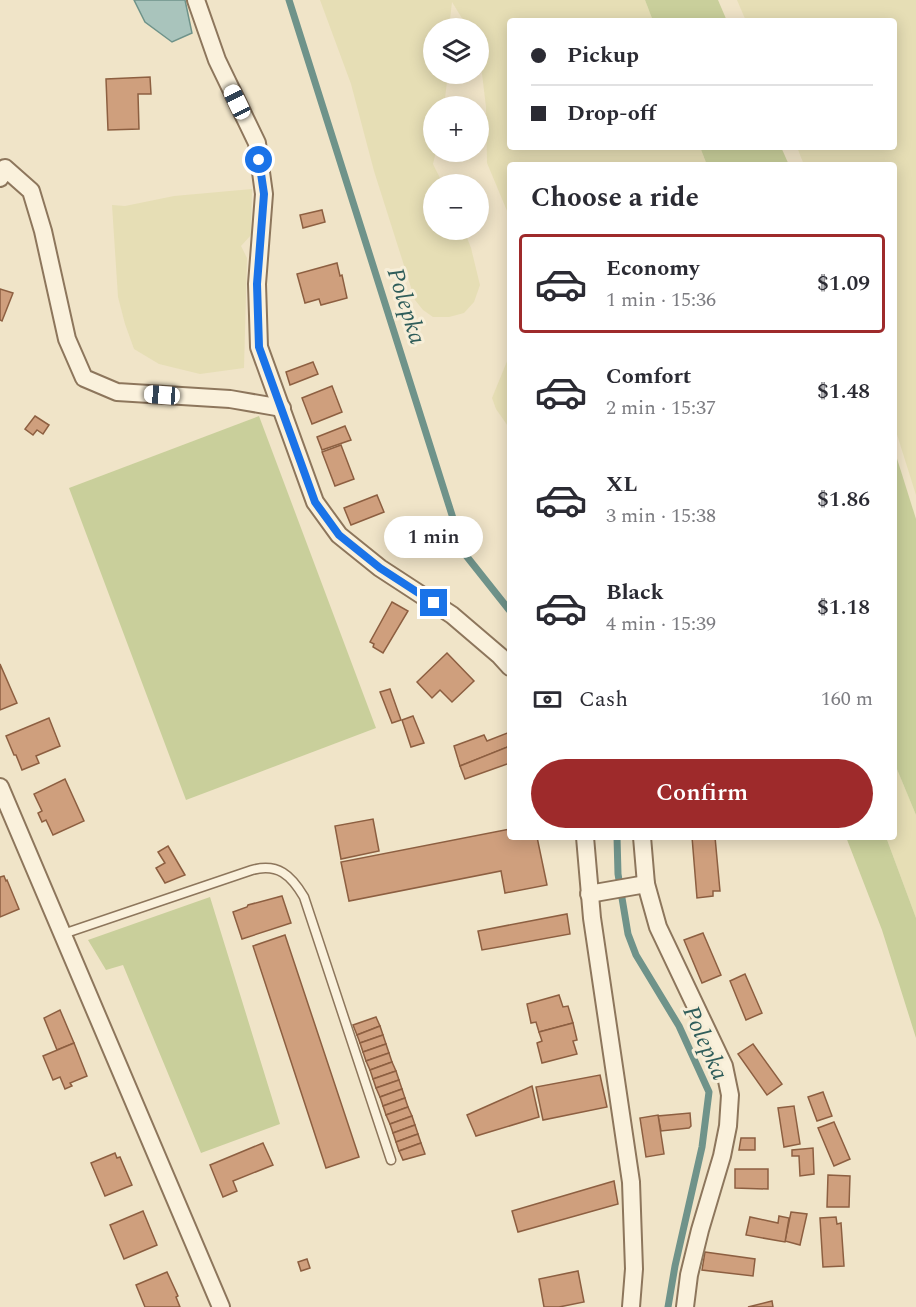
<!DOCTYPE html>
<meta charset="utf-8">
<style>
:root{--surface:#fff;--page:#f7f7f7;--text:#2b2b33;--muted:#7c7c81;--line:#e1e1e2;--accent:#9e2a2b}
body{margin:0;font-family:Spectral,serif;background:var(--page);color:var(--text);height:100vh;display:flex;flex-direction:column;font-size:22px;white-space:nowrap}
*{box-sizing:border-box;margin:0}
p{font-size:20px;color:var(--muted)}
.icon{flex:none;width:33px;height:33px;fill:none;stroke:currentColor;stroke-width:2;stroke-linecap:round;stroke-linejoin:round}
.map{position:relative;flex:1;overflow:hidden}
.sheet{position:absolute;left:507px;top:162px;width:390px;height:678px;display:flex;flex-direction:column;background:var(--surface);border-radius:6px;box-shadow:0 3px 15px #0003}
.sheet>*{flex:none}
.hud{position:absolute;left:507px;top:18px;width:390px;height:132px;border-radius:6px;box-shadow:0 3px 15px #0003;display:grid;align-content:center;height:132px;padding:0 24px;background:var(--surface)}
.tools{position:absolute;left:423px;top:18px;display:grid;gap:12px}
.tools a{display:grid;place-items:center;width:66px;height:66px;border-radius:50%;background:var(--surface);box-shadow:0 3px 15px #0003;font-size:30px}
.end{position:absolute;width:27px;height:27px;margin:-14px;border:8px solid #1a73e8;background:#fff;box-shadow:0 0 0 3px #fff}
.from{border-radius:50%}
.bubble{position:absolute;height:42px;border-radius:21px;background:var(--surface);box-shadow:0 3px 15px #0003;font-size:20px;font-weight:600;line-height:42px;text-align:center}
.car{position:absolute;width:18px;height:36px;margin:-18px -9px;border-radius:8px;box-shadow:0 0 4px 2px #0007;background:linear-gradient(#fff 24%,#345 0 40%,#fff 0 76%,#345 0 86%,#fff 0)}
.hud b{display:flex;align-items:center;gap:21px;height:57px;font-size:22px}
.hud b+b{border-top:2px solid var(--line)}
.hud i{width:15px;height:15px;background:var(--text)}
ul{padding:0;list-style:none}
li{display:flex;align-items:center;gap:18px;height:99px;margin:0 12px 9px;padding:0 12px;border:3px solid transparent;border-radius:6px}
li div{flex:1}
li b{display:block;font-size:22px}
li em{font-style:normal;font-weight:600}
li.current{border-color:var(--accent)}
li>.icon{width:54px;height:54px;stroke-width:1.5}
h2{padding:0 24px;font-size:27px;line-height:72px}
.pay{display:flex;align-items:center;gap:15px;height:66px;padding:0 24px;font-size:22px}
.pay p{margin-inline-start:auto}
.primary-button{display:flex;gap:12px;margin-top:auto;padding:12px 24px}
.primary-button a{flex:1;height:69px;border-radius:36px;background:var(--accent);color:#fff;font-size:24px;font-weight:600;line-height:69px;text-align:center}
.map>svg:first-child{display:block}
</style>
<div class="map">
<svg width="916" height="1307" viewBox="0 0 916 1307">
<rect width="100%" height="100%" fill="#f0e4c8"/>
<!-- farmland -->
<g fill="#e6deb5">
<path d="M320 0H645L653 21H510V147H700L707 165H510V218L487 163 486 107 479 49 478 28H468L452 2 449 28H434V74H448L444 106H434V152H436L433 164 443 184H434V230H464L471 248 480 285 474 302 464 313 449 317H433L423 310 415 300 374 171 351 84Z"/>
<path d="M737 0H916V495L894 425V165H804L797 147H894V21H746Z"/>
<path d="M252 189 251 235 241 246 247 258 244 368 200 374 159 364 134 349 125 324 118 297 112 205 125 206 174 196Z"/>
<path d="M510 354V429L496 409 492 398Z"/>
<path d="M894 762 916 815V918L886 837H894Z"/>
</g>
<!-- green -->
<g fill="#c9cf9b">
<path d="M645 0H718L727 21H653Z"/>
<path d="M700 147H781L789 165H707Z"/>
<path d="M259 416 376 728 186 800 69 488Z"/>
<path d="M894 449 916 519V815L894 762Z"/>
<path d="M846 837H886L916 918V1038L882 930Z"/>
<path d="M210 897 280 1124 201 1153 123 965 106 970 88 940Z"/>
</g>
<!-- water -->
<path fill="#a9c4bc" stroke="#6f938a" stroke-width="1.5" d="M134 0H185L192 33 172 42 145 22Z"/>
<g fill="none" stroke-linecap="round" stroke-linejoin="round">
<!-- stream -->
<g stroke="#6f938a" stroke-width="7">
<path d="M289 0 464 553 510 611"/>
<path d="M617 837 618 874 628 934 636 955 679 1026 709 1092 702 1147 675 1266 668 1307"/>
</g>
</g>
<!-- building -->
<g fill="#cf9f7d" stroke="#8d5f41" stroke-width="1.5">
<path d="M150 77 151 94H138L139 129 108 130 106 79Z"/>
<path d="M322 210 325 222 303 228 300 215Z"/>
<path d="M337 263 340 276 342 275 347 298 321 305 319 299 305 303 297 274Z"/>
<path d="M0 289 13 293 2 321 0 320Z"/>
<path d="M313 362 318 374 290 385 286 372Z"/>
<path d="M332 386 342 412 312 424 302 398Z"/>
<path d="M35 416 49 425 43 434 37 430 33 435 25 429Z"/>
<path d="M345 426 351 440 322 450 317 437Z"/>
<path d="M341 445 354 479 335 486 322 452Z"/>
<path d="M377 495 384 512 351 525 344 508Z"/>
<path d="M392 602 408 611 383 653 373 647 374 644 370 642Z"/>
<path d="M447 653 474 681 452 702 440 690 432 698 417 682Z"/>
<path d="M0 664 17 703 0 710Z"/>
<path d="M390 689 401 720 392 723 380 692Z"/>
<path d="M413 716 424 743 411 747 402 720Z"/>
<path d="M49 718 60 746 36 756 39 763 22 770 16 755H14L6 736Z"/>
<path d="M510 732V746L460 766 454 746 484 735 487 741Z"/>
<path d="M510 746V763L465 779 460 766Z"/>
<path d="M65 779 84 821 53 835 46 820 42 822 38 813 42 811 34 794Z"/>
<path d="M373 819 379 851 341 859 335 826Z"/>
<path d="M510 829V837H537L547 885 505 893 501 871 349 901 341 862Z"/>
<path d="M692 837H715L720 891H713V896L697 898Z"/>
<path d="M168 846 185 875 165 883 156 868 165 863 158 852Z"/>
<path d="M4 876 6 881 7 880 19 909 0 917V877Z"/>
<path d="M282 896 291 923 242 939 233 912 247 907 248 905Z"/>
<path d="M567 914 570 934 482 950 478 931Z"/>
<path d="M703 933 721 975 702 983 684 940Z"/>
<path d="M285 935 359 1157 326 1168 253 946Z"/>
<path d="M745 974 762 1013 746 1020 730 981Z"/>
<path d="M559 995 563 1007 568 1006 573 1023 539 1032 536 1022 531 1023 527 1004Z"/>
<path d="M60 1010 74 1043 57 1050 44 1018Z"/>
<path d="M376 1017 380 1026 357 1035 353 1025Z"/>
<path d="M573 1023 577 1040 573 1041 577 1054 542 1063 537 1043 542 1041 539 1032Z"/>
<path d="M380 1026 383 1035 360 1043 357 1035Z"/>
<path d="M383 1035 386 1044 363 1052 360 1043Z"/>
<path d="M74 1043 87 1076 70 1083 72 1086 65 1089 60 1077 53 1080 43 1056Z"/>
<path d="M386 1044 389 1053 366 1061 363 1052Z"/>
<path d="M753 1044 782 1084 767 1095 738 1054Z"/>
<path d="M389 1053 392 1062 370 1070 366 1061Z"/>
<path d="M392 1062 396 1071 373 1079 370 1070Z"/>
<path d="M396 1071 399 1080 376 1088 373 1079Z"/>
<path d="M600 1075 607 1107 543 1120 536 1087Z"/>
<path d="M399 1080 402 1089 380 1097 376 1088Z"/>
<path d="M532 1086 539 1117 476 1136 467 1115Z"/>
<path d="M402 1089 405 1098 383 1106 380 1097Z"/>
<path d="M823 1092 832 1116 817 1121 808 1097Z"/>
<path d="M405 1098 408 1107 386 1115 383 1106Z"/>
<path d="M794 1106 800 1144 784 1147 778 1108Z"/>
<path d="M408 1107 412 1116 390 1124 386 1115Z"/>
<path d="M690 1113 691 1126 689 1128 661 1131 658 1116Z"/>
<path d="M658 1115 664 1154 646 1157 640 1118Z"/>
<path d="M412 1116 415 1125 393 1133 390 1124Z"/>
<path d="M834 1122 850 1159 834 1166 818 1128Z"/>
<path d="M415 1125 418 1134 396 1142 393 1133Z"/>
<path d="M418 1134 421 1143 399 1151 396 1142Z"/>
<path d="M741 1138H755V1150H739Z"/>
<path d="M263 1143 273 1165 233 1181 237 1191 223 1197 210 1165Z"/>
<path d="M421 1143 425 1154 403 1160 399 1151Z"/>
<path d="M813 1148 814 1174 800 1176 799 1156H792V1150Z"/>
<path d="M115 1153 117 1158 120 1157 132 1185 105 1196 91 1163Z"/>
<path d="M735 1169H768V1189L735 1188Z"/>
<path d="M828 1175 850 1176 849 1207H827Z"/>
<path d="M614 1181 618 1204 518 1232 512 1211Z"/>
<path d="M143 1211 157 1245 124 1259 110 1225Z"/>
<path d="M791 1212 807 1214 800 1245 785 1241Z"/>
<path d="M779 1216 789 1218 785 1242 746 1235 750 1217 778 1223Z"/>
<path d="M836 1217 837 1224 841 1223 844 1266 823 1267 820 1218Z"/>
<path d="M705 1252 755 1259 753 1276 702 1270Z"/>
<path d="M307 1259 310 1268 301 1271 298 1262Z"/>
<path d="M578 1271 584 1302 559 1307H544L539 1279Z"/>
<path d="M167 1272 178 1296 176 1297 180 1307H145L136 1285Z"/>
<path d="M772 1301 773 1307H748Z"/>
</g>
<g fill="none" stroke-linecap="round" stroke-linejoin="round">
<defs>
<path id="lane" d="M63 934 252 870C278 863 291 875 304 897L391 1160"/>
<g id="street">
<path d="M196 0 217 60 257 143 264 194 257 284 259 347 315 502 339 535 380 568 452 615 500 656 510 667"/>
<path d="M0 178 5 168 31 191 43 231 67 339 84 378 117 392 230 399 282 408"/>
<path d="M0 787 221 1307"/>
<path d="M585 837 592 918 631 1182 634 1269 631 1307"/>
<path d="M642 837 646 884 658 927 724 1066 730 1095 728 1126 722 1156 700 1230 689 1275 685 1307"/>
<path d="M589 894 646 884"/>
</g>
</defs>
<!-- lane casing -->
<use href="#lane" stroke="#8d765c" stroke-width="11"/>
<!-- street casing -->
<use href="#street" stroke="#8d765c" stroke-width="20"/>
<!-- lane -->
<use href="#lane" stroke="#faf1dc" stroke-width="8"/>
<!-- street -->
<use href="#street" stroke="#faf1dc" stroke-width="16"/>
</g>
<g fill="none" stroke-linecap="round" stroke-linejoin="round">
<!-- route -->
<path stroke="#1a73e8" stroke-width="8" d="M259 160 264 194 257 284 259 347 315 502 339 535 380 568 434 603"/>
</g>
<g text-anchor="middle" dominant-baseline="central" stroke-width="6" stroke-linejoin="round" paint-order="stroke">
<!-- water labels -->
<g font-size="24" font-style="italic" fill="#2f5d5a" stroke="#f7eed8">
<text transform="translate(406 306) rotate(72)">Polepka</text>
<text transform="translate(705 1043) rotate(66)">Polepka</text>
</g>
</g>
</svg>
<div class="tools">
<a><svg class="icon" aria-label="layers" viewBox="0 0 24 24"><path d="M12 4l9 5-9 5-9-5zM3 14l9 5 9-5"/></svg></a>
<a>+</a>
<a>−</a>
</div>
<i class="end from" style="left:259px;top:160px"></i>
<i class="end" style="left:434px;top:603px"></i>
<div class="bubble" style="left:384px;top:516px;width:99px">1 min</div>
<i class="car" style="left:237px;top:102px;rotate:334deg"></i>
<i class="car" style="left:162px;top:395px;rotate:274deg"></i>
<div class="hud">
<b><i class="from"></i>Pickup</b>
<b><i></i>Drop-off</b>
</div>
<section class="sheet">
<h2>Choose a ride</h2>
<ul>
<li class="current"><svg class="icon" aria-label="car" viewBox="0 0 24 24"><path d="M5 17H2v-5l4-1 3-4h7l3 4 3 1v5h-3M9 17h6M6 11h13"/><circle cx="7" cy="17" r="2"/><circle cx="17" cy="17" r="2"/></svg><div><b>Economy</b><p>1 min · 15:36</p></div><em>$1.09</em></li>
<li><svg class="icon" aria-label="car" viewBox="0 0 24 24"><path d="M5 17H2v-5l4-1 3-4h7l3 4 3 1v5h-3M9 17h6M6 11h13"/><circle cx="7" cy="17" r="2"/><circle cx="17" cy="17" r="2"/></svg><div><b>Comfort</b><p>2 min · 15:37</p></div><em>$1.48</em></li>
<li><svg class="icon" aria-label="car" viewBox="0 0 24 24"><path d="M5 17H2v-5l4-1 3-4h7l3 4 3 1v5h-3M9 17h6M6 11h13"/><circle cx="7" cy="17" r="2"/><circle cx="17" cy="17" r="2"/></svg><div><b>XL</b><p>3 min · 15:38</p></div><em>$1.86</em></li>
<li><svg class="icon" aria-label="car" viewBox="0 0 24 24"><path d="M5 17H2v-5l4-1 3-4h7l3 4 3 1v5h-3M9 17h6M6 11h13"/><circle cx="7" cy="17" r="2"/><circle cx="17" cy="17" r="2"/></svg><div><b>Black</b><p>4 min · 15:39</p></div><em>$1.18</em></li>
</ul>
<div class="pay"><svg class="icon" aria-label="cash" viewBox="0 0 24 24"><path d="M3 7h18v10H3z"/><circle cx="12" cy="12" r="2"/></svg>Cash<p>160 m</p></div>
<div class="primary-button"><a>Confirm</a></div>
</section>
</div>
